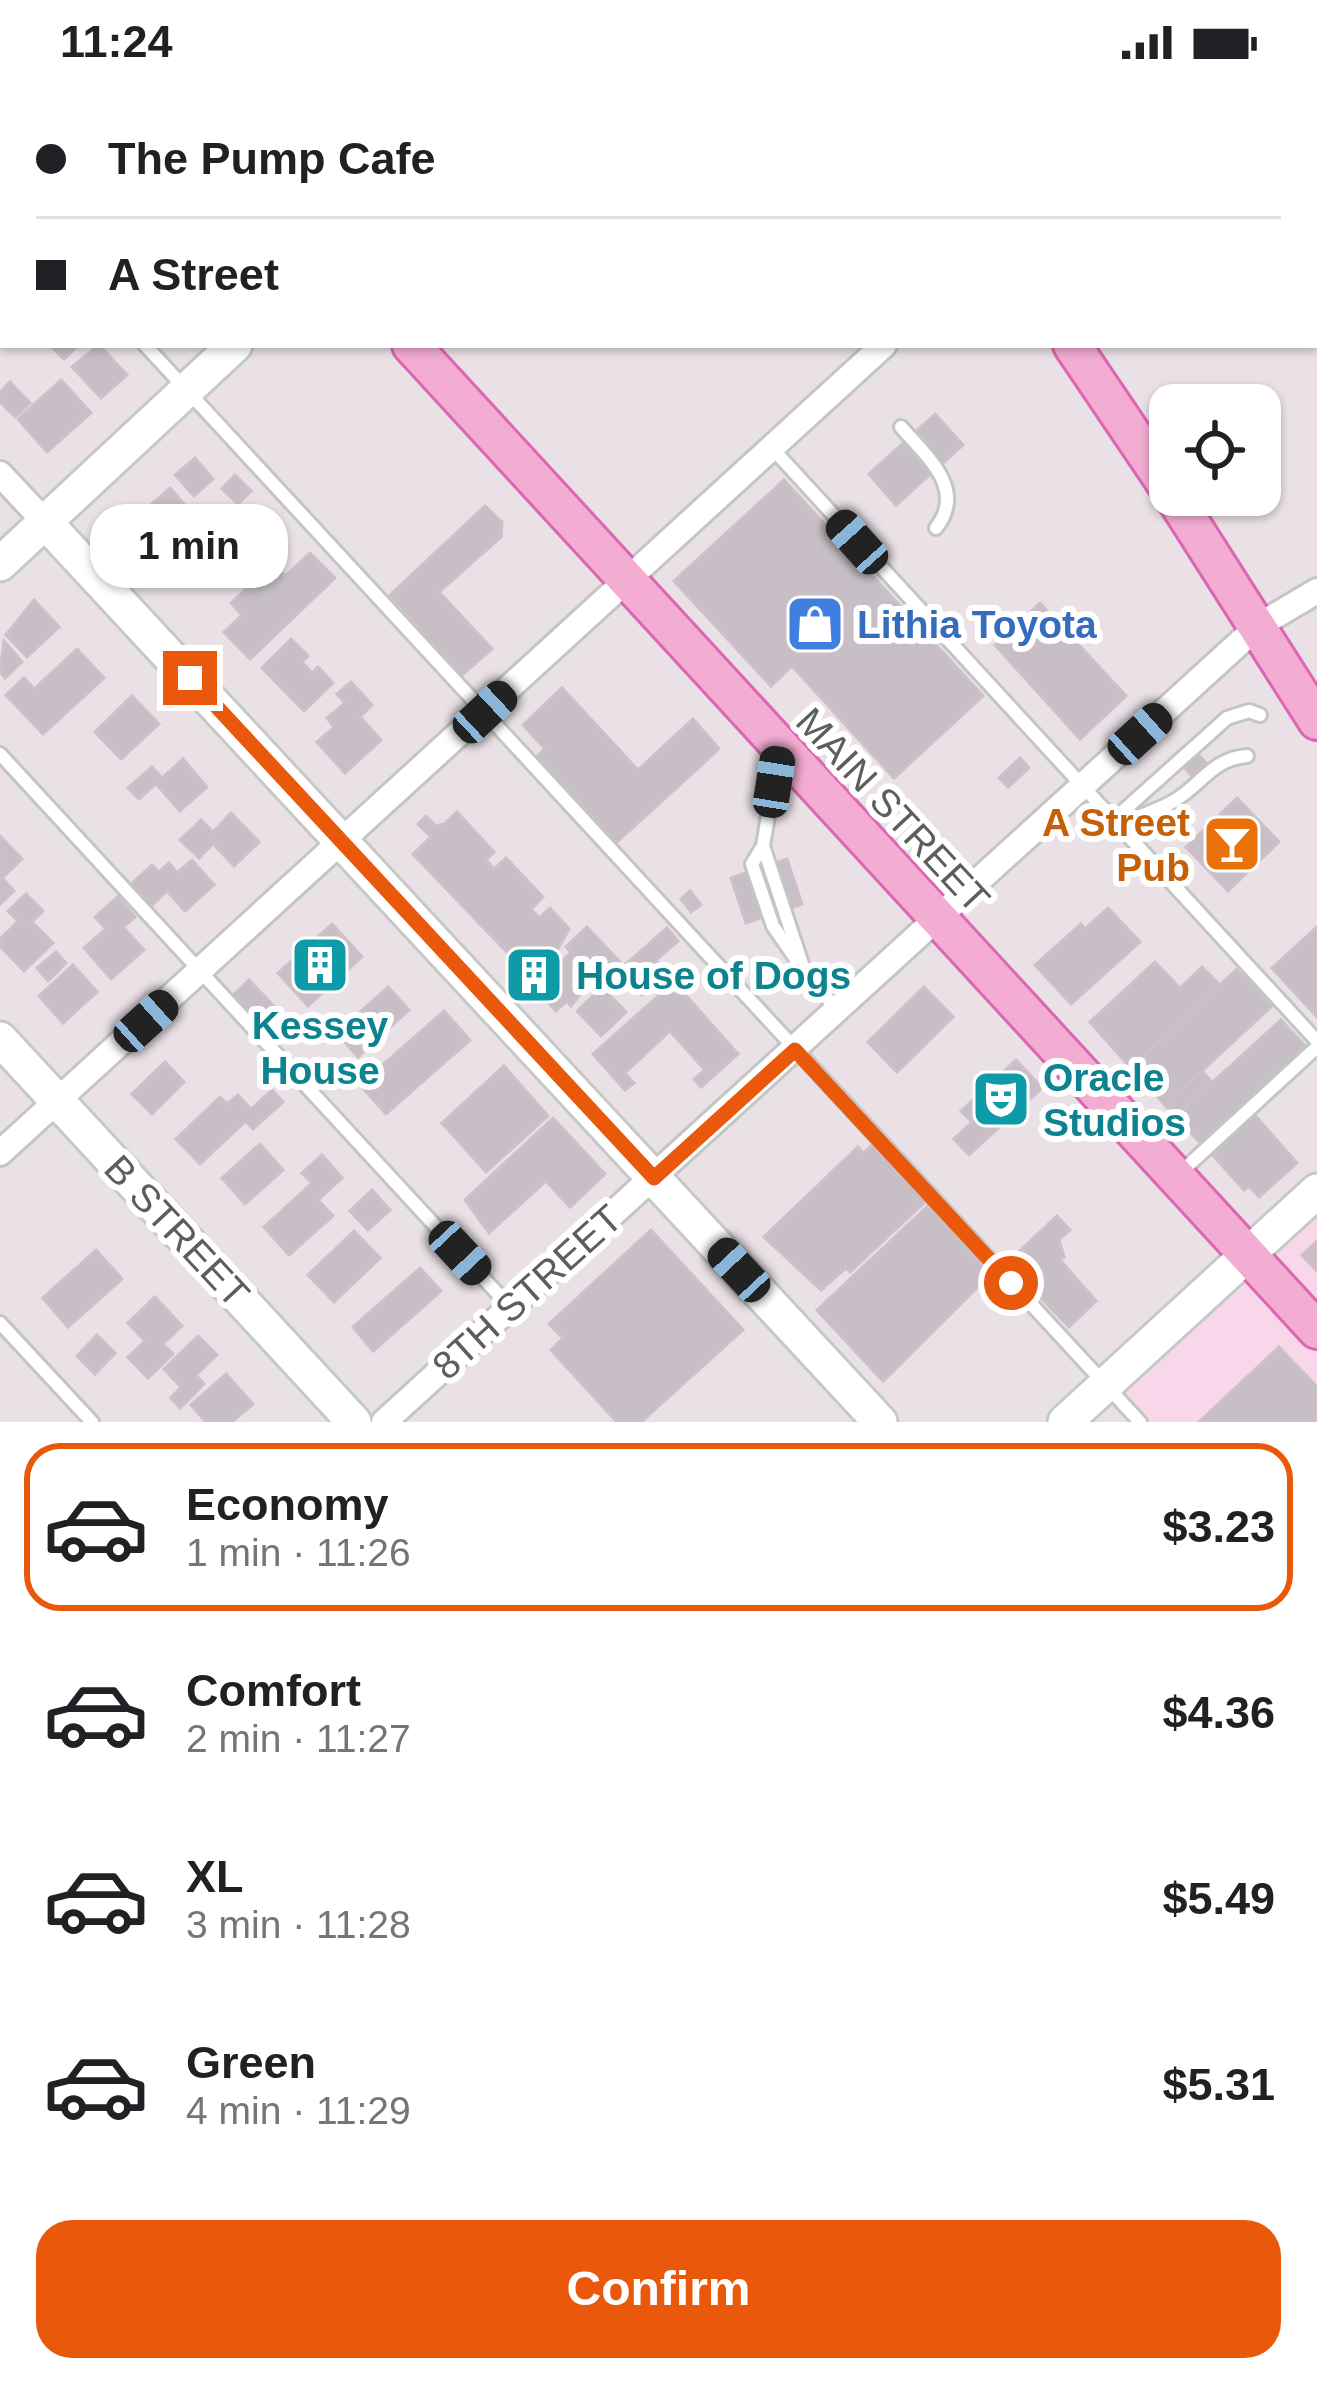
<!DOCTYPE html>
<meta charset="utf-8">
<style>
:root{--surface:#fff;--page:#f6f6f6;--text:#202124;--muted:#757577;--line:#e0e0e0;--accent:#ea580c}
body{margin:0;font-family:Helvetica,sans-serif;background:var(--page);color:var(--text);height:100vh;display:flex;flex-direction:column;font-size:45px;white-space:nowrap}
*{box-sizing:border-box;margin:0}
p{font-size:39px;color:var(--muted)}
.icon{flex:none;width:66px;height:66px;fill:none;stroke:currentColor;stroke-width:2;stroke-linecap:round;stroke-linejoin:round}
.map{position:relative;height:1338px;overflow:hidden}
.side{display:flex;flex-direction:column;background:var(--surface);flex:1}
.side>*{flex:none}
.guide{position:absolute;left:0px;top:0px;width:1317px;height:264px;box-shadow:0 3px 9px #0004;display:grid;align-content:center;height:264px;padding:0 36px;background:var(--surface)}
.tools{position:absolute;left:1149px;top:300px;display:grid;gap:24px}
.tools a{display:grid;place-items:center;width:132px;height:132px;border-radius:24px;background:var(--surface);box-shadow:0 3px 9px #0004;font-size:60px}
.end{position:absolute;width:54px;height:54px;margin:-27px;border:15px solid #ea580c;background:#fff;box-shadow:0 0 0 6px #fff}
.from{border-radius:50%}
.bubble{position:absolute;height:84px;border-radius:36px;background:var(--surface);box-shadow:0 3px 9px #0004;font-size:39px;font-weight:800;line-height:84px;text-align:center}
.car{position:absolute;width:36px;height:72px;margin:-36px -18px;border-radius:15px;box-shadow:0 0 9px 3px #0007;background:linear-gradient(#222 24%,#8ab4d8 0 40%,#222 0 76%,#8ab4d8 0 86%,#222 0)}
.guide b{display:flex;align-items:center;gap:42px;height:114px;font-size:45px}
.guide b+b{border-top:3px solid var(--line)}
.guide i{width:30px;height:30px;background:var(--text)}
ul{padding:21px 0 0;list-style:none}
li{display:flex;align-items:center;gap:36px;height:168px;margin:0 24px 18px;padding:0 12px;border:6px solid transparent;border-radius:36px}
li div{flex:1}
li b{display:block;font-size:45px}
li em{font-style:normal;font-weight:800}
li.current{border-color:var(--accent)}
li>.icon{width:108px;height:108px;stroke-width:1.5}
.action{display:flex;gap:24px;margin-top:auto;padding:24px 36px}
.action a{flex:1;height:138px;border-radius:36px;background:var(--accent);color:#fff;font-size:48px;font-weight:800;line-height:138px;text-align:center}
.status{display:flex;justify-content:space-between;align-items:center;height:84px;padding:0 60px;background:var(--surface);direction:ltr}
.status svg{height:33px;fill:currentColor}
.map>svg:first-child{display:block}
</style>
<div class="status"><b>11:24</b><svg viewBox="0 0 49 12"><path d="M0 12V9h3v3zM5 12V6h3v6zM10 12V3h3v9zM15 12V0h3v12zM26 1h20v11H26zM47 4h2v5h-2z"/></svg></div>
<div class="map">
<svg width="1317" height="1338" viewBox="0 0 1317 1338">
<rect width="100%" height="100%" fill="#eae1e6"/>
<!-- commercial -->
<path fill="#f8d7eb" d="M1317 1107V1338H1140L1105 1300Z"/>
<!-- building -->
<g fill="#c7bfc5" stroke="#cec0c9" stroke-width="3">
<path d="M50 261H78L64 275Z"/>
<path d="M99 261 127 291 101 314 72 283Z"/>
<path d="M61 296 91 329 47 368 18 335Z"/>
<path d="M10 298 30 319 15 333 0 318V308Z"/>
<path d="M935 330 963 361 896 421 869 390Z"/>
<path d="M195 374 213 395 194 412 175 391Z"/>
<path d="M235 391 251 407 238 420 222 405Z"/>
<path d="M784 396 983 612 894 694 792 582 771 602 674 497Z"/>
<path d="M170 404 210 450 193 466 179 449 157 468 131 438Z"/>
<path d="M485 422 502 438 501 453 439 508 492 565 461 592 389 512Z"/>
<path d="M310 469 335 494 250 575 224 548 242 531 231 519 273 480 285 492Z"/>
<path d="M34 516 59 543 27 573 6 551Z"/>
<path d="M1040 519 1126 612 1080 655 995 561Z"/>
<path d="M291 555 308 572 302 578 312 589 318 583 333 599 304 627 262 584Z"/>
<path d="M4 557 22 578 5 594 0 588Z"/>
<path d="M77 565 104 594 43 650 6 611 24 594 34 605Z"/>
<path d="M351 598 372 621 360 633 381 656 345 689 317 658 334 643 327 634 345 619 337 610Z"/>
<path d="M562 604 638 686 693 635 719 665 616 759 537 672 545 665 523 641Z"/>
<path d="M132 612 159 640 121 675 95 648Z"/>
<path d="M1197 669 1206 679 1192 692 1183 682Z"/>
<path d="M1020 674 1029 684 1008 703 999 694Z"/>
<path d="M183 675 207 703 180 727 156 700 139 715 128 704 152 683 162 694Z"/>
<path d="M1237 714 1279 758 1228 807 1186 763Z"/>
<path d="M457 728 494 768 486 776 494 785 506 774 543 813 531 825 539 834 550 824 569 845 556 868 551 862 523 885 413 770 431 753 418 740 426 732 436 742 444 740Z"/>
<path d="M231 729 259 758 234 782 213 760 199 774 180 756 201 736 213 748Z"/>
<path d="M0 752 22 775 2 794 14 807 0 820Z"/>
<path d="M787 775 802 820 746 839 731 794Z"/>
<path d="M192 776 214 801 185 827 167 807 151 822 131 800 152 781 159 788 169 779 177 789Z"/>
<path d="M690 807 701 821 691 828 681 815Z"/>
<path d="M26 810 43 827 32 838 53 859 24 887 0 862V855L18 837 8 827Z"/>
<path d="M118 813 135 833 123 843 144 866 111 895 84 864 106 845 95 833Z"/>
<path d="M1108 824 1140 858 1071 920 1035 881 1081 840 1085 845Z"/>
<path d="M332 840 362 873 308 922 278 889Z"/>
<path d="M587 843 620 878 599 898 594 893 571 922 567 917 556 927 536 906 551 891 544 883 556 872 561 878 571 868 566 863Z"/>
<path d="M1317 843V933L1272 884Z"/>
<path d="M667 844 678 857 656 876 667 889 642 911 619 886Z"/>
<path d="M56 868 66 879 48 897 37 884Z"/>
<circle cx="534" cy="891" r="14"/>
<path d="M1155 878 1180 904 1202 883 1220 901 1131 984 1090 938Z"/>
<path d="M73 881 97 908 63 939 39 912Z"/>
<path d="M1237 885 1272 922 1165 1021 1131 984Z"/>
<path d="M249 896 285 934 268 950 232 912Z"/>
<path d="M674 898 738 970 701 1003 694 995 705 986 670 947 625 989 634 999 625 1006 593 970Z"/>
<path d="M388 903 409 926 358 973 337 949Z"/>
<path d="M602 903 626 928 601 952 577 927Z"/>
<path d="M924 903 953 933 897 988 868 958Z"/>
<path d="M444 927 470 956 386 1030 360 1001Z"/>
<path d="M1281 936 1306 963 1201 1060 1175 1032Z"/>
<path d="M1016 976 1042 1004 969 1071 954 1055 972 1038 961 1027Z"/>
<path d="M165 978 184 998 152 1030 132 1010Z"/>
<path d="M504 982 548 1032 486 1088 442 1039Z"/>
<path d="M1202 987 1212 998 1175 1032 1165 1021Z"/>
<path d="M272 1006 283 1018 253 1045 246 1037 200 1080 176 1055 220 1013 227 1020 238 1011 251 1025Z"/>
<path d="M1252 1028 1297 1079 1259 1113 1249 1102 1244 1106 1209 1067Z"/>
<path d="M553 1034 605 1090 570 1123 546 1097 489 1149 465 1116Z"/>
<path d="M260 1060 283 1086 245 1120 222 1094Z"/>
<path d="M872 1061 926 1117 850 1188 846 1184 821 1206 764 1153 858 1063 863 1069Z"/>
<path d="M322 1071 342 1094 318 1116 333 1132 289 1171 264 1143 312 1099 302 1089Z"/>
<path d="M372 1106 390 1126 368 1146 350 1127Z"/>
<path d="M928 1122 991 1190 883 1297 817 1226Z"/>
<path d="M1057 1132 1070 1146 1059 1156 1064 1173 1060 1176 1096 1217 1069 1243 1007 1179Z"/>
<path d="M651 1146 743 1246 641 1338H617L551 1266 563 1254 549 1240Z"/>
<path d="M354 1147 380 1174 334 1218 308 1191Z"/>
<path d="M1317 1157V1187L1302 1171Z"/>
<path d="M96 1166 122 1195 68 1243 43 1214Z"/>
<path d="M420 1184 441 1207 373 1267 353 1243Z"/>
<path d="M155 1213 182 1242 163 1260 173 1270 148 1294 128 1273 145 1257 128 1239Z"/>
<path d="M97 1251 115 1269 95 1290 77 1272Z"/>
<path d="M198 1252 217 1271 196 1291 204 1300 180 1324 171 1314 181 1303 164 1285Z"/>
<path d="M1279 1263 1317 1303V1338H1199Z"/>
<path d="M226 1290 253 1320 232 1338H206L191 1321Z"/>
</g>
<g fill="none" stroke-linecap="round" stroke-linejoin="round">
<defs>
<g id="lane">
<path d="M0 21 3 24"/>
<path d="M0 103 3 107"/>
<path d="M145 261 1140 1338"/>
<path d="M901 343C926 372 967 405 936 444"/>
<path d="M771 363 1317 957"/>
<path d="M0 670 510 1223"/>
<path d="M778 672 763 762 804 886 837 926"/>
<path d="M1112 737 1227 634 1249 627 1260 631"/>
<path d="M1121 746C1139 729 1153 729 1172 718 1201 702 1211 675 1247 672"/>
<path d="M763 762 752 780 773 842 796 875"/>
<path d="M1181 1088 1317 963"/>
<path d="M0 1239 92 1338"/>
</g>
<g id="street">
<path d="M0 390 45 438"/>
<path d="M0 1069 884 261"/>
<path d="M384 1338 1258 542 1317 507"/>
</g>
<g id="secondary">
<path d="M619 3 622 0"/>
<path d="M45 438 880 1338"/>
<path d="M0 480 235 261"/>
<path d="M0 955 354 1338"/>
<path d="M1065 1338 1317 1107"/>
</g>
<g id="primary">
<path d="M225 0 227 3"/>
<path d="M889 0 891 3"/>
<path d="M411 261 1317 1246"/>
<path d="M1072 261 1170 406"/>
<path d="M1173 411 1317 637"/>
</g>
</defs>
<!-- lane casing -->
<use href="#lane" stroke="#c2c7c4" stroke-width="18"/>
<!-- street casing -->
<use href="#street" stroke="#c2c7c4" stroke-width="30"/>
<!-- secondary casing -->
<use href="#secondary" stroke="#c4cbc6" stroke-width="39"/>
<!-- primary casing -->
<use href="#primary" stroke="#dd66b4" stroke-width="42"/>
<!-- lane -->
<use href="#lane" stroke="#fff" stroke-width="12"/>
<!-- street -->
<use href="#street" stroke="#fff" stroke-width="24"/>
<!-- secondary -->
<use href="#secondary" stroke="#fff" stroke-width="33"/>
<!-- primary -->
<use href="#primary" stroke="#f3acd2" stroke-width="36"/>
</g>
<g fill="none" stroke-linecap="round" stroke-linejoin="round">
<!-- route -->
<path stroke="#ea580c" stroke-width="15" d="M190 594 654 1094 795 966 1011 1199"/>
</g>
<!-- icons -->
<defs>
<symbol id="shop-square" viewBox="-11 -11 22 22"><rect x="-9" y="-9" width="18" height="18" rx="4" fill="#3f7fe0" stroke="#fff"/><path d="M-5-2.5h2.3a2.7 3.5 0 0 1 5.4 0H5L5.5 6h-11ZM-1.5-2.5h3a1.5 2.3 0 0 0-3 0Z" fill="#fff"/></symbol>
<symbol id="bar-square" viewBox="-11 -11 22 22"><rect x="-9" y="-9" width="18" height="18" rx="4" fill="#e8710a" stroke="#fff"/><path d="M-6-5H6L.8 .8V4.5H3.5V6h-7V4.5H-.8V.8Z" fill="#fff"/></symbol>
<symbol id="building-square" viewBox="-11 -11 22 22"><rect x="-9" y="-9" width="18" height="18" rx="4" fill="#0f9aa8" stroke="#fff"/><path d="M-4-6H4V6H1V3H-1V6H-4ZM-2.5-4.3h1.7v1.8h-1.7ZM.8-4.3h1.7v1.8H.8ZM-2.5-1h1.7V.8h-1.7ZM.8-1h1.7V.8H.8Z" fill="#fff"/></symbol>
<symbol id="theatre-square" viewBox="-11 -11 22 22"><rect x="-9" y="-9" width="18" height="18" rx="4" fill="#0f9aa8" stroke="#fff"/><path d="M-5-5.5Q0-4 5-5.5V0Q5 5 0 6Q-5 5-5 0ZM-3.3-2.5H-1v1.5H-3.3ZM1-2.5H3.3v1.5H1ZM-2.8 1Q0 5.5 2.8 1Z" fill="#fff"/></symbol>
</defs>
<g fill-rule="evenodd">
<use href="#shop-square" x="782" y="507" width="66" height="66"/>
<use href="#bar-square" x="1199" y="727" width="66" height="66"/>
<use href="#building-square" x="287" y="848" width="66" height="66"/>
<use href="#building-square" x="501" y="858" width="66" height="66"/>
<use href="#theatre-square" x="968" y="982" width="66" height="66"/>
</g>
<g text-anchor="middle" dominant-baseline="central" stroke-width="12" stroke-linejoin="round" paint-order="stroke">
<!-- shop labels -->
<g font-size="39" font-weight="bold" fill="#366cbe" stroke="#fff" text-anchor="start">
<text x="857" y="540">Lithia Toyota</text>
</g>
<!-- street labels -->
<g font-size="39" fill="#595f5a" stroke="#fff">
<text transform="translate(893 726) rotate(47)">MAIN STREET</text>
<text transform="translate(177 1147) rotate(47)">B STREET</text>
<text transform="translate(527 1208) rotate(-42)">8TH STREET</text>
</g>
<!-- food labels -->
<g font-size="39" font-weight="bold" fill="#c56008" stroke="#fff" text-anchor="end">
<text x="1190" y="738">A Street<tspan x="1190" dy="45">Pub</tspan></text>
</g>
<!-- culture labels -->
<g font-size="39" font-weight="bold" fill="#0d838f" stroke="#fff" text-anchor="start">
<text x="576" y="891">House of Dogs</text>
<text x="320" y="941" text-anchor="middle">Kessey<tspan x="320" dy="45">House</tspan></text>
<text x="1043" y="993">Oracle<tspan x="1043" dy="45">Studios</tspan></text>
</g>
</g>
</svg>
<div class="tools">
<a><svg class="icon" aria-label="locate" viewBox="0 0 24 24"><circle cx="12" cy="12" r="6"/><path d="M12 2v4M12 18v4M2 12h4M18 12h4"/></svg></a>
</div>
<i class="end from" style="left:1011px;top:1199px"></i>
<i class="end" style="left:190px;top:594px"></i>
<div class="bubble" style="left:90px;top:420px;width:198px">1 min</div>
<i class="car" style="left:857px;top:458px;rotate:318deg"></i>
<i class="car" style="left:485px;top:628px;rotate:47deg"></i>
<i class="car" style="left:1140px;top:650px;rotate:48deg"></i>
<i class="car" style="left:774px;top:698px;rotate:9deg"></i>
<i class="car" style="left:146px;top:937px;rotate:48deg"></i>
<i class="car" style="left:460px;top:1169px;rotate:137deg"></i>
<i class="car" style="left:739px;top:1186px;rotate:317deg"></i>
<div class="guide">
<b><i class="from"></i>The Pump Cafe</b>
<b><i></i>A Street</b>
</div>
</div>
<section class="side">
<ul>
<li class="current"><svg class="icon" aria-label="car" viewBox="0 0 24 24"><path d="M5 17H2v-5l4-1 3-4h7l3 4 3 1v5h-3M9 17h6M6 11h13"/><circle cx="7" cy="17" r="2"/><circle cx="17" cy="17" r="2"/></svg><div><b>Economy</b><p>1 min · 11:26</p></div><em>$3.23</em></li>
<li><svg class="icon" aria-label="car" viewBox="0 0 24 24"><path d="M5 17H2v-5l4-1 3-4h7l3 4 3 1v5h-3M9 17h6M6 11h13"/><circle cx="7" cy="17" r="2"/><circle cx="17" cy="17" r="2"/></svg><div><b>Comfort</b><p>2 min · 11:27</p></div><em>$4.36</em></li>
<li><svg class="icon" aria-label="car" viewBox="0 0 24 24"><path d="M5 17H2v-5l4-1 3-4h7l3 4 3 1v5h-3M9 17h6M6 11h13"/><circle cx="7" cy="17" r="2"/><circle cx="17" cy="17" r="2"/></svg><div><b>XL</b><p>3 min · 11:28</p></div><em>$5.49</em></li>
<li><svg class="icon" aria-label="car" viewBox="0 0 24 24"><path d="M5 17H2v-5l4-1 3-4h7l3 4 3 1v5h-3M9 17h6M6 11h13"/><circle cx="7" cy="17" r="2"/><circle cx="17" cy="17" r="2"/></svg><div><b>Green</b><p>4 min · 11:29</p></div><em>$5.31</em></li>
</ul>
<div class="action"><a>Confirm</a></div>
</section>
